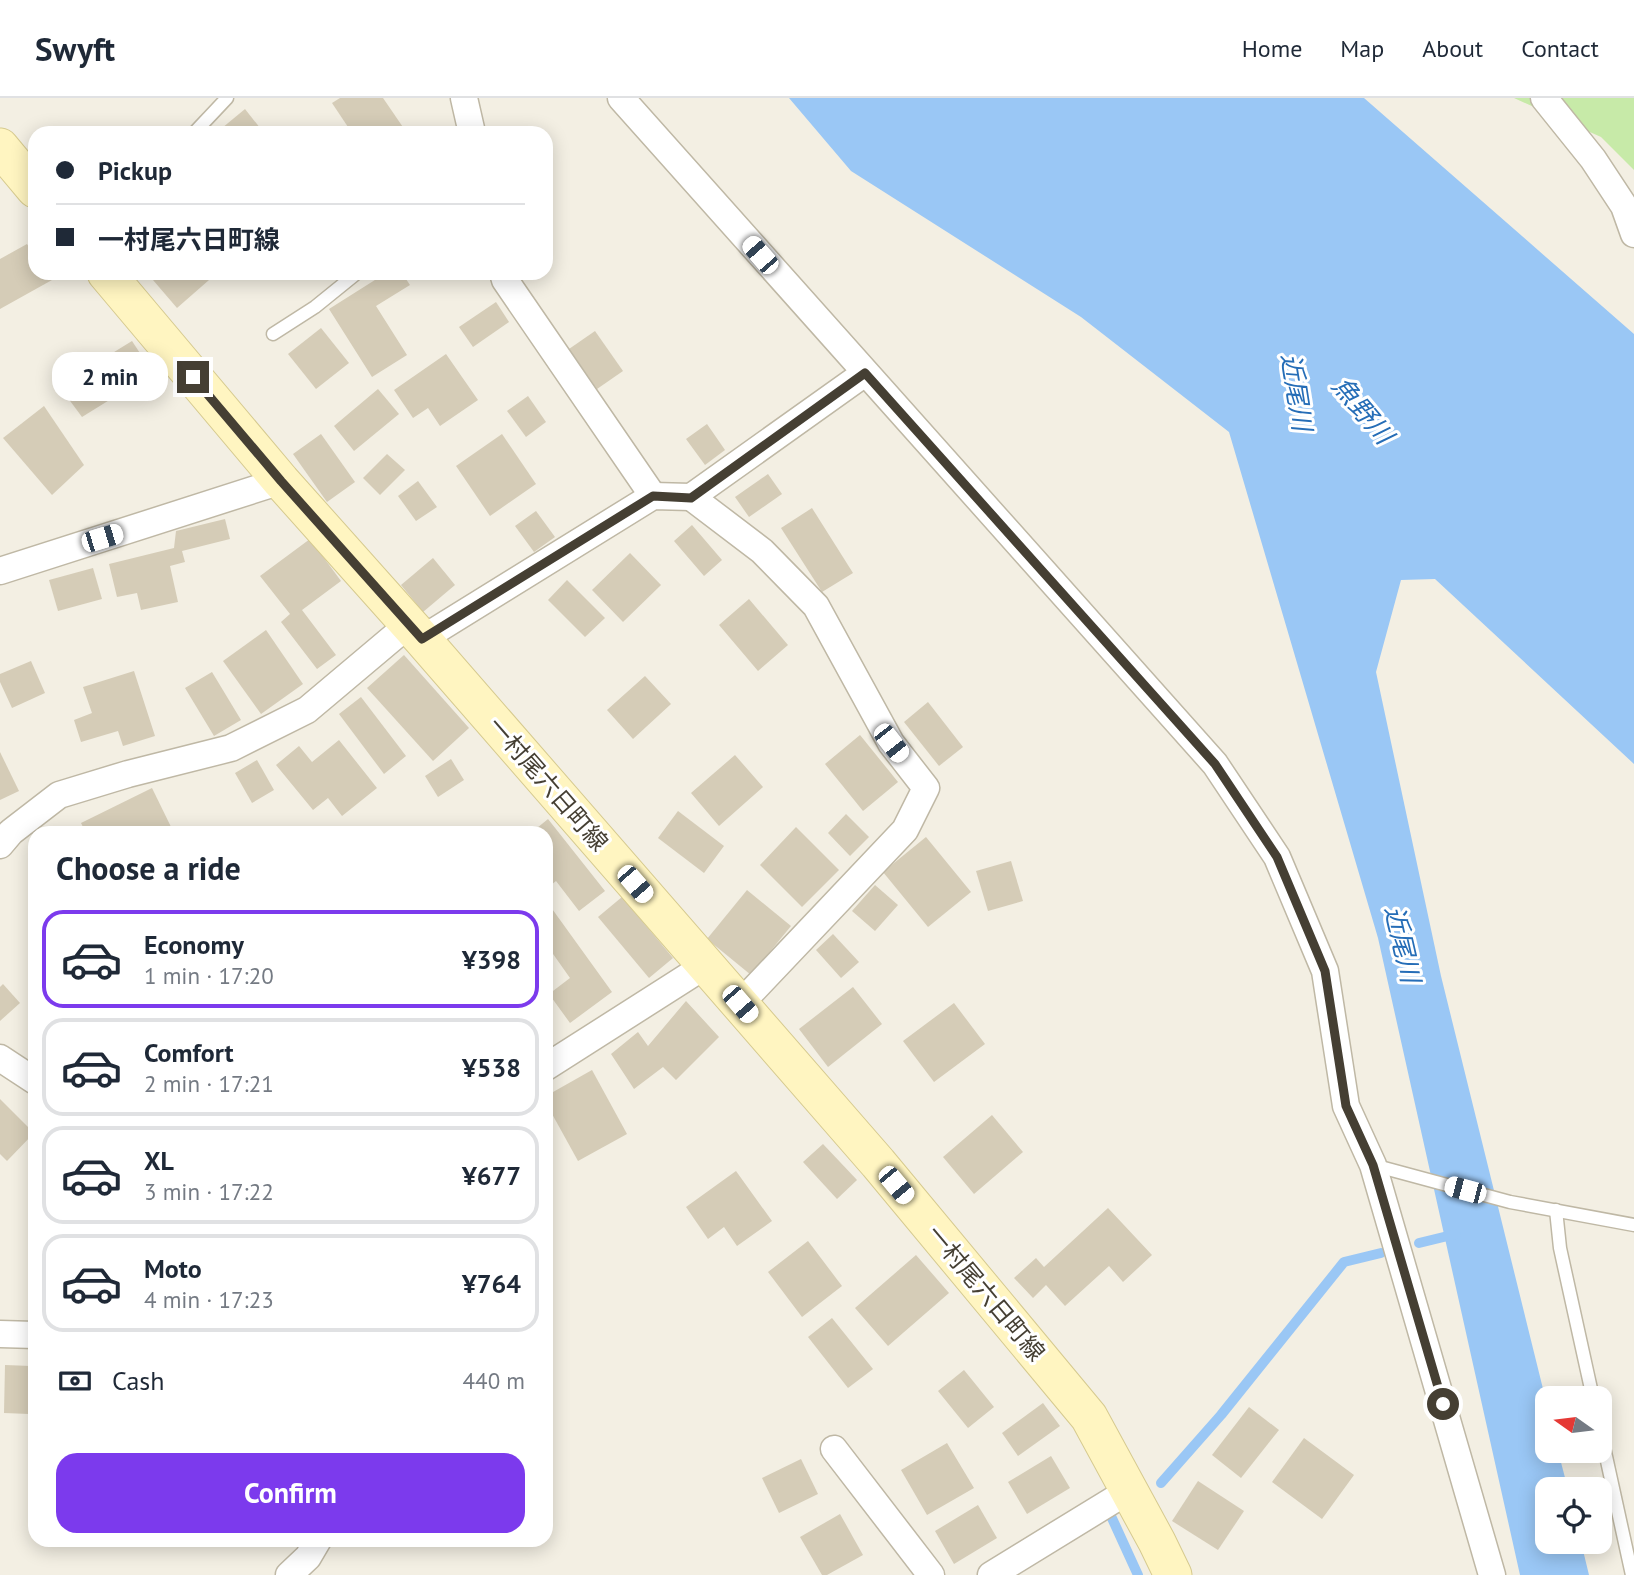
<!DOCTYPE html>
<meta charset="utf-8">
<style>
:root{--surface:#fff;--page:#f6f6f7;--text:#1f2937;--muted:#747a83;--line:#e0e1e3;--accent:#7c3aed}
body{margin:0;font-family:"PT Sans","Noto Sans JP",sans-serif;background:var(--page);color:var(--text);height:100vh;display:flex;flex-direction:column;font-size:26px;white-space:nowrap}
*{box-sizing:border-box;margin:0}
p{font-size:23px;color:var(--muted)}
.icon{flex:none;width:38px;height:38px;fill:none;stroke:currentColor;stroke-width:2;stroke-linecap:round;stroke-linejoin:round}
.map{position:relative;flex:1;overflow:hidden}
.details{position:absolute;left:28px;top:728px;width:525px;height:721px;display:flex;flex-direction:column;background:var(--surface);border-radius:21px;box-shadow:0 4px 18px #0003}
.details>*{flex:none}
.guide{position:absolute;left:28px;top:28px;width:525px;height:154px;border-radius:21px;box-shadow:0 4px 18px #0003;display:grid;align-content:center;height:154px;padding:0 28px;background:var(--surface)}
.needle{width:46px;rotate:284deg}
.buttons{position:absolute;left:1535px;top:1288px;display:grid;gap:14px}
.buttons a{display:grid;place-items:center;width:77px;height:77px;border-radius:14px;background:var(--surface);box-shadow:0 4px 18px #0003;font-size:35px}
.end{position:absolute;width:32px;height:32px;margin:-16px;border:9px solid #453f33;background:#fff;box-shadow:0 0 0 4px #fff}
.from{border-radius:50%}
.bubble{position:absolute;height:49px;border-radius:21px;background:var(--surface);box-shadow:0 4px 18px #0003;font-size:23px;font-weight:700;line-height:49px;text-align:center}
.car{position:absolute;width:21px;height:42px;margin:-21px -10px;border-radius:9px;box-shadow:0 0 5px 2px #0007;background:linear-gradient(#fff 24%,#345 0 40%,#fff 0 76%,#345 0 86%,#fff 0)}
.guide b{display:flex;align-items:center;gap:24px;height:66px;font-size:26px}
.guide b+b{border-top:2px solid var(--line)}
.guide i{width:18px;height:18px;background:var(--text)}
ul{padding:0;list-style:none}
li{display:flex;align-items:center;gap:21px;height:98px;margin:0 14px 10px;padding:0 14px;border:4px solid var(--line);border-radius:21px}
li div{flex:1}
li b{display:block;font-size:26px}
li em{font-style:normal;font-weight:700}
li.current{border-color:var(--accent)}
li>.icon{width:63px;height:63px;stroke-width:1.5}
h2{padding:0 28px;font-size:32px;line-height:84px}
.pay{display:flex;align-items:center;gap:18px;height:77px;padding:0 28px;font-size:26px}
.pay p{margin-inline-start:auto}
.primary-button{display:flex;gap:14px;margin-top:auto;padding:14px 28px}
.primary-button a{flex:1;height:80px;border-radius:21px;background:var(--accent);color:#fff;font-size:28px;font-weight:700;line-height:80px;text-align:center}
header{display:flex;align-items:center;gap:42px;box-sizing:border-box;height:98px;padding:0 35px;background:var(--surface);border-bottom:2px solid var(--line)}
header strong{font-size:33px}
nav{display:flex;gap:38px;margin-inline-start:auto;font-size:24px}
.map>svg:first-child{display:block}
</style>
<header>
<strong>Swyft</strong>
<nav><a>Home</a><a>Map</a><a>About</a><a>Contact</a></nav>
</header>
<div class="map">
<svg width="1634" height="1477" viewBox="0 0 1634 1477">
<rect width="100%" height="100%" fill="#f3efe3"/>
<!-- green -->
<path fill="#c7eaa8" d="M1514 0H1634V72L1601 39Z"/>
<!-- water -->
<path fill="#9ac7f5" d="M789 0H1364L1634 236V666L1435 481 1401 482 1376 574 1441 878 1547 1307V1353H1558L1568 1391H1547V1444H1581L1589 1477H1520L1378 840 1229 334 1081 219 851 73Z"/>
<g fill="none" stroke-linecap="round" stroke-linejoin="round">
<!-- stream -->
<g stroke="#9ac7f5" stroke-width="10">
<path d="M1419 1145 1456 1136"/>
<path d="M1161 1385 1221 1317 1344 1164 1381 1155"/>
<path d="M1111 1418 1138 1477"/>
</g>
</g>
<!-- building -->
<g fill="#d5ccb7">
<path d="M340 0H383L407 35H352L332 5Z"/>
<path d="M245 11 264 35H216Z"/>
<path d="M27 146 35 158V175H47L52 182 0 211V161Z"/>
<path d="M147 175H203L209 182 177 210Z"/>
<path d="M386 175H402L410 187 376 208 407 257 372 279 329 211Z"/>
<path d="M496 204 509 224 473 249 459 229Z"/>
<path d="M321 230 349 265 316 291 288 256Z"/>
<path d="M595 233 623 273 597 291 569 251Z"/>
<path d="M132 243 153 275 82 319 59 288Z"/>
<path d="M446 256 478 302 440 328 428 310 413 320 394 292Z"/>
<path d="M378 291 399 316 354 353 334 328Z"/>
<path d="M528 298 546 324 526 339 507 313Z"/>
<path d="M44 308 84 367 52 397 3 340Z"/>
<path d="M707 326 725 352 705 367 686 341Z"/>
<path d="M321 336 355 384 327 404 293 356Z"/>
<path d="M502 336 536 386 490 418 456 368Z"/>
<path d="M387 356 405 372 380 397 363 380Z"/>
<path d="M768 376 782 396 749 419 735 399Z"/>
<path d="M418 383 437 409 416 423 398 398Z"/>
<path d="M812 410 853 475 822 494 781 430Z"/>
<path d="M536 413 555 439 534 454 515 428Z"/>
<path d="M225 421 230 441 182 453 185 464 170 468 178 504 141 512 137 495 117 499 109 466 174 450 176 433Z"/>
<path d="M692 427 722 462 704 478 674 443Z"/>
<path d="M310 441 341 483 302 512 336 557 317 571 281 524 290 516 260 478Z"/>
<path d="M630 455 661 487 623 524 592 492Z"/>
<path d="M433 460 455 487 423 514 401 487Z"/>
<path d="M93 470 102 501 58 513 49 482Z"/>
<path d="M567 482 605 520 585 539 548 502Z"/>
<path d="M749 501 788 547 758 573 719 527Z"/>
<path d="M266 532 303 586 261 616 223 563Z"/>
<path d="M404 557 469 630 433 663 367 590Z"/>
<path d="M31 563 45 595 12 610 0 584V576Z"/>
<path d="M134 573 155 638 123 648 118 633 81 644 74 622 92 615 83 589Z"/>
<path d="M212 574 241 622 214 638 185 590Z"/>
<path d="M645 578 671 606 633 641 607 612Z"/>
<path d="M361 599 406 658 384 676 339 616Z"/>
<path d="M928 604 963 649 939 668 904 624Z"/>
<path d="M860 637 898 684 863 713 825 666Z"/>
<path d="M339 642 377 690 342 718 328 700 313 712 276 667 299 648 312 664Z"/>
<path d="M0 654 19 693 0 702Z"/>
<path d="M735 657 763 689 719 728 691 695Z"/>
<path d="M451 661 464 682 438 699 425 678Z"/>
<path d="M257 662 274 692 252 705 235 675Z"/>
<path d="M152 690 174 735H86L81 725Z"/>
<path d="M678 713 724 748 704 775 658 740Z"/>
<path d="M846 716 869 739 850 758 828 735Z"/>
<path d="M548 721 605 793 579 813 556 783 546 791V735H531Z"/>
<path d="M796 729 839 772 802 809 760 767Z"/>
<path d="M926 739 971 794 928 829 883 774Z"/>
<path d="M1011 763 1023 803 988 813 976 773Z"/>
<path d="M875 787 898 807 875 833 852 813Z"/>
<path d="M747 792 791 828 751 877 707 841Z"/>
<path d="M622 799 673 860 649 880 598 819Z"/>
<path d="M550 808 612 894 570 925 549 896 570 880 546 846V811Z"/>
<path d="M833 836 859 864 841 880 816 852Z"/>
<path d="M3 886 20 905 0 923V889Z"/>
<path d="M853 889 882 926 828 969 799 931Z"/>
<path d="M686 903 719 939 676 982 663 969 634 991 611 956 638 934 648 948Z"/>
<path d="M954 905 985 946 934 984 903 943Z"/>
<path d="M592 972 627 1036 578 1063 546 1005V998Z"/>
<path d="M0 1001 34 1035 7 1063 0 1056Z"/>
<path d="M992 1017 1023 1054 974 1096 943 1059Z"/>
<path d="M823 1046 857 1082 837 1101 803 1064Z"/>
<path d="M736 1073 772 1123 737 1148 724 1129 708 1141 686 1109Z"/>
<path d="M1108 1110 1152 1157 1123 1184 1109 1168 1065 1208 1046 1187 1033 1200 1014 1180 1036 1160 1044 1169Z"/>
<path d="M808 1143 842 1188 802 1219 768 1174Z"/>
<path d="M916 1157 949 1195 888 1248 855 1210Z"/>
<path d="M832 1220 873 1271 848 1290 808 1239Z"/>
<path d="M5 1267 31 1268 29 1316 4 1315Z"/>
<path d="M964 1272 994 1309 968 1330 938 1293Z"/>
<path d="M1043 1305 1060 1328 1018 1358 1002 1335Z"/>
<path d="M1249 1309 1279 1332 1241 1380 1212 1357Z"/>
<path d="M1304 1340 1354 1377 1322 1421 1272 1384Z"/>
<path d="M947 1345 974 1390 927 1417 901 1372Z"/>
<path d="M1051 1358 1070 1390 1027 1416 1008 1384Z"/>
<path d="M801 1361 818 1396 779 1415 762 1380Z"/>
<path d="M1198 1383 1244 1413 1218 1452 1172 1423Z"/>
<path d="M978 1407 997 1440 954 1466 935 1433Z"/>
<path d="M840 1416 863 1457 827 1477H822L800 1439Z"/>
</g>
<g fill="none" stroke-linecap="round" stroke-linejoin="round">
<defs>
<g id="lane">
<path d="M194 35 227 0"/>
<path d="M273 236 315 209 357 175"/>
<path d="M1373 1067 1510 1104 1634 1127"/>
<path d="M1556 1112 1560 1150 1593 1300"/>
<path d="M1600 1331 1632 1477"/>
</g>
<g id="street">
<path d="M464 0 472 35"/>
<path d="M621 0 1215 666 1277 759 1325 873 1346 1008 1373 1067 1492 1477"/>
<path d="M1544 0 1593 61 1624 108 1634 136"/>
<path d="M503 175 505 182 653 398"/>
<path d="M691 399 762 453 816 508 891 645 926 690 905 732 740 906"/>
<path d="M0 473 281 383"/>
<path d="M422 541 653 398 691 399 865 275"/>
<path d="M0 747 11 734 59 697 128 676 231 650 307 612 408 527"/>
<path d="M0 960 35 983"/>
<path d="M546 969 706 867"/>
<path d="M0 1236 35 1237"/>
<path d="M834 1351 931 1477"/>
<path d="M289 1477 308 1459 318 1442"/>
<path d="M991 1477 1128 1393"/>
</g>
<g id="secondary">
<path d="M0 49 35 91"/>
<path d="M106 175 281 383 422 541 878 1065 1089 1319 1157 1444 1173 1477"/>
</g>
</defs>
<!-- lane casing -->
<use href="#lane" stroke="#bfb8a5" stroke-width="15"/>
<!-- street casing -->
<use href="#street" stroke="#bfb8a5" stroke-width="29"/>
<!-- secondary casing -->
<use href="#secondary" stroke="#d6ca8f" stroke-width="39"/>
<!-- lane -->
<use href="#lane" stroke="#fff" stroke-width="12"/>
<!-- street -->
<use href="#street" stroke="#fff" stroke-width="26"/>
<!-- secondary -->
<use href="#secondary" stroke="#fff5c1" stroke-width="37"/>
</g>
<g fill="none" stroke-linecap="round" stroke-linejoin="round">
<!-- route -->
<path stroke="#453f33" stroke-width="9" d="M193 279 281 383 422 541 653 398 691 400 865 275 1215 666 1277 759 1325 873 1346 1008 1373 1067 1443 1306"/>
</g>
<g text-anchor="middle" dominant-baseline="central" stroke-width="6" stroke-linejoin="round" paint-order="stroke">
<!-- street labels -->
<g font-size="24" fill="#453f33" stroke="#fff">
<text transform="translate(548 686) rotate(49)">一村尾六日町線</text>
<text transform="translate(986 1195) rotate(50)">一村尾六日町線</text>
</g>
<!-- water labels -->
<g font-size="26" font-style="italic" fill="#256db7" stroke="#fff">
<text transform="translate(1297 294) rotate(81)">近尾川</text>
<text transform="translate(1363 312) rotate(50)">魚野川</text>
<text transform="translate(1403 846) rotate(77)">近尾川</text>
</g>
</g>
</svg>
<div class="buttons">
<a><svg class="needle" viewBox="-14 -14 28 28"><path d="M0-13l5 13h-10z" fill="#e53935"/><path d="M0 13l5-13h-10z" fill="#747a83"/></svg></a>
<a><svg class="icon" aria-label="locate" viewBox="0 0 24 24"><circle cx="12" cy="12" r="6"/><path d="M12 2v4M12 18v4M2 12h4M18 12h4"/></svg></a>
</div>
<i class="end from" style="left:1443px;top:1306px"></i>
<i class="end" style="left:193px;top:279px"></i>
<div class="bubble" style="left:52px;top:254px;width:116px">2 min</div>
<i class="car" style="left:760px;top:157px;rotate:319deg"></i>
<i class="car" style="left:102px;top:440px;rotate:73deg"></i>
<i class="car" style="left:891px;top:645px;rotate:142deg"></i>
<i class="car" style="left:635px;top:786px;rotate:139deg"></i>
<i class="car" style="left:740px;top:906px;rotate:139deg"></i>
<i class="car" style="left:896px;top:1087px;rotate:140deg"></i>
<i class="car" style="left:1465px;top:1092px;rotate:285deg"></i>
<div class="guide">
<b><i class="from"></i>Pickup</b>
<b><i></i>一村尾六日町線</b>
</div>
<section class="details">
<h2>Choose a ride</h2>
<ul>
<li class="current"><svg class="icon" aria-label="car" viewBox="0 0 24 24"><path d="M5 17H2v-5l4-1 3-4h7l3 4 3 1v5h-3M9 17h6M6 11h13"/><circle cx="7" cy="17" r="2"/><circle cx="17" cy="17" r="2"/></svg><div><b>Economy</b><p>1 min · 17:20</p></div><em>¥398</em></li>
<li><svg class="icon" aria-label="car" viewBox="0 0 24 24"><path d="M5 17H2v-5l4-1 3-4h7l3 4 3 1v5h-3M9 17h6M6 11h13"/><circle cx="7" cy="17" r="2"/><circle cx="17" cy="17" r="2"/></svg><div><b>Comfort</b><p>2 min · 17:21</p></div><em>¥538</em></li>
<li><svg class="icon" aria-label="car" viewBox="0 0 24 24"><path d="M5 17H2v-5l4-1 3-4h7l3 4 3 1v5h-3M9 17h6M6 11h13"/><circle cx="7" cy="17" r="2"/><circle cx="17" cy="17" r="2"/></svg><div><b>XL</b><p>3 min · 17:22</p></div><em>¥677</em></li>
<li><svg class="icon" aria-label="car" viewBox="0 0 24 24"><path d="M5 17H2v-5l4-1 3-4h7l3 4 3 1v5h-3M9 17h6M6 11h13"/><circle cx="7" cy="17" r="2"/><circle cx="17" cy="17" r="2"/></svg><div><b>Moto</b><p>4 min · 17:23</p></div><em>¥764</em></li>
</ul>
<div class="pay"><svg class="icon" aria-label="cash" viewBox="0 0 24 24"><path d="M3 7h18v10H3z"/><circle cx="12" cy="12" r="2"/></svg>Cash<p>440 m</p></div>
<div class="primary-button"><a>Confirm</a></div>
</section>
</div>
